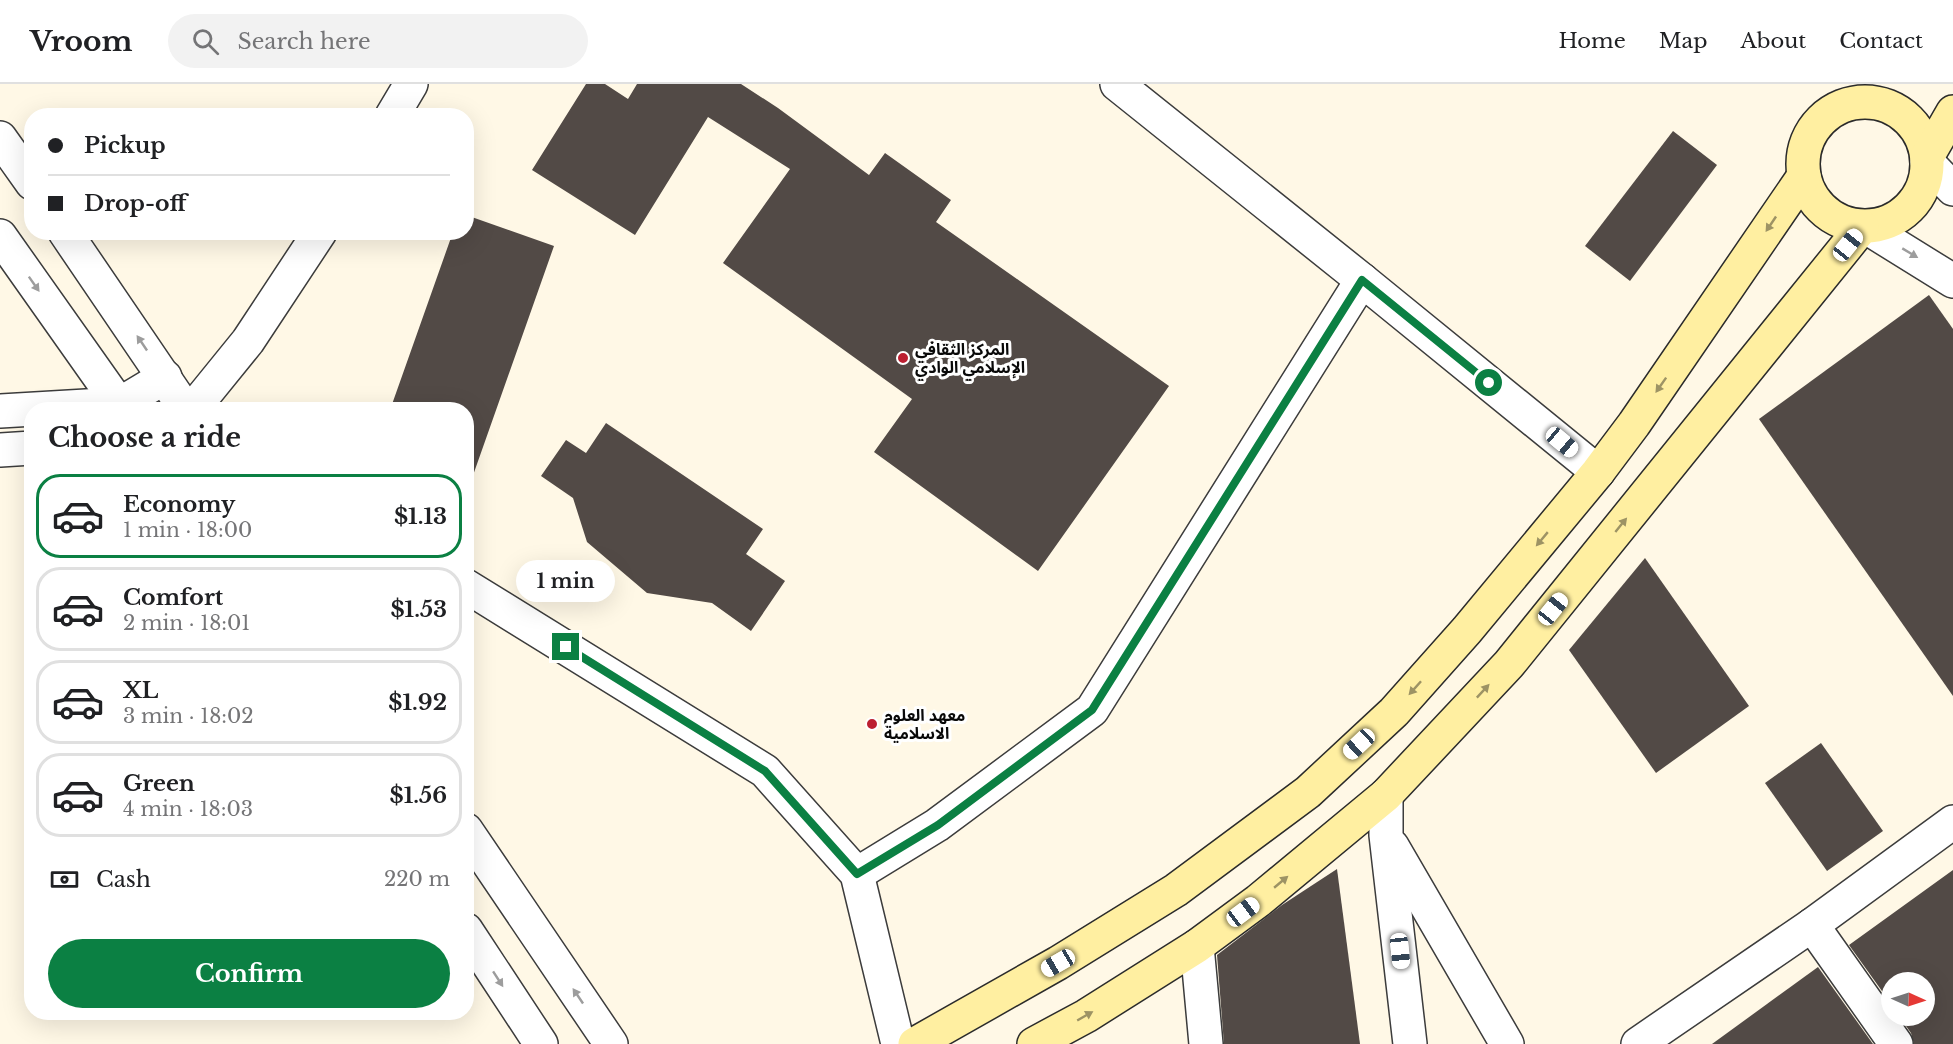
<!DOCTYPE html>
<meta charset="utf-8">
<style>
:root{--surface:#fff;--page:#f2f2f2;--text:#202124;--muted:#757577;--line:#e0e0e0;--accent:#0b8043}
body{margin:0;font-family:"Libre Baskerville","Noto Sans Arabic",serif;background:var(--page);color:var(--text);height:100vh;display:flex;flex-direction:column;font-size:22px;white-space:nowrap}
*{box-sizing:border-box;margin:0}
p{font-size:20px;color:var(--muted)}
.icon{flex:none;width:33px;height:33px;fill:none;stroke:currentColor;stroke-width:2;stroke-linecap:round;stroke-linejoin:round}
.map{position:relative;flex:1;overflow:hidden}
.side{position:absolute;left:24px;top:318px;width:450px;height:618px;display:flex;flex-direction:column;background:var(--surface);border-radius:24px;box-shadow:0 6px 24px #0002}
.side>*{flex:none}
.banner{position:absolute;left:24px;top:24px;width:450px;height:132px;border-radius:24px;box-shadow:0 6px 24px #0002;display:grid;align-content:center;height:132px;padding:0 24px;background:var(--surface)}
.needle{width:39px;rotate:93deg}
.tools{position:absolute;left:1881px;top:888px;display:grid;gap:12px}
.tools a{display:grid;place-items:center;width:54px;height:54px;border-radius:50%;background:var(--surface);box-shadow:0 6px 24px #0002;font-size:30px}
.end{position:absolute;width:27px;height:27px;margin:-14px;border:8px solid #0b8043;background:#fff;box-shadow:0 0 0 3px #fff}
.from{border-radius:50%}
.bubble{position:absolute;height:42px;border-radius:21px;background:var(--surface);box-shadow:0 6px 24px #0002;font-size:20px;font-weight:700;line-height:42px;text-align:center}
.car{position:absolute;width:18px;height:36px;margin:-18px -9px;border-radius:8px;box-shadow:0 0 4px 2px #0007;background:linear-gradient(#fff 24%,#345 0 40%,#fff 0 76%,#345 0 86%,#fff 0)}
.banner b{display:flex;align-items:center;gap:21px;height:57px;font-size:22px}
.banner b+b{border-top:2px solid var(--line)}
.banner i{width:15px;height:15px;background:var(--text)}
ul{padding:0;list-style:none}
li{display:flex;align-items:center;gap:18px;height:84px;margin:0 12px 9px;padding:0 12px;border:3px solid var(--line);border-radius:24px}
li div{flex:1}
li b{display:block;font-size:22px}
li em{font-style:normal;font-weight:700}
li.on{border-color:var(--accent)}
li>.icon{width:54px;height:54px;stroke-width:1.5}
h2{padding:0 24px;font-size:27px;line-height:72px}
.pay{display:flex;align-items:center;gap:15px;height:66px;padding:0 24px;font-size:22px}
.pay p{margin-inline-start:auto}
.primary-button{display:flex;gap:12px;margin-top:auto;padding:12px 24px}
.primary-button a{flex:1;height:69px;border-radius:36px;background:var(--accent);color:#fff;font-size:24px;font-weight:700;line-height:69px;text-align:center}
header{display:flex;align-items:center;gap:36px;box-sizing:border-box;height:84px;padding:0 30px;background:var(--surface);border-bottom:2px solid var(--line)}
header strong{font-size:28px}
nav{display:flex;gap:33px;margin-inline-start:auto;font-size:21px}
.search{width:420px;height:54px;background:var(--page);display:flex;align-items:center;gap:15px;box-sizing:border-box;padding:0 21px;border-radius:33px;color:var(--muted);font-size:22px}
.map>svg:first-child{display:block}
</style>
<header>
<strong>Vroom</strong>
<div class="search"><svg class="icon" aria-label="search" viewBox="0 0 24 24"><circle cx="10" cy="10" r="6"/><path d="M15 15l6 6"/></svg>Search here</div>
<nav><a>Home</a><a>Map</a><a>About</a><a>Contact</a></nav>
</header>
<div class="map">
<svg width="1953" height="960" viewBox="0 0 1953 960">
<rect width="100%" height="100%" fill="#fff8e6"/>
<!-- building -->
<g fill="#524a46">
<path d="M586 0H605L628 15 637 0H741L778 24 869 91 885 69 951 116 936 138 1169 302 1038 487 874 368 912 315 723 179 790 85 708 33 635 151 532 86Z"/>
<path d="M1673 47 1717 81 1630 197 1585 162Z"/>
<path d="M466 131 554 162 471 397 466 396V326H390L453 148H466Z"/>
<path d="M1929 211 1953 245V612L1759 335Z"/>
<path d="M606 339 763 445 746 470 785 497 751 547 712 519 647 509 587 458 573 414 541 392 566 356 586 369Z"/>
<path d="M1645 474 1749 622 1656 689 1569 566Z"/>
<path d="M1821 659 1883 747 1827 787 1765 699Z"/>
<path d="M1337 785 1360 960H1224L1217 871 1282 821Z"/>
<path d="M1953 786V960H1914L1911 949 1899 932H1924V898H1892V921L1849 861Z"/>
<path d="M1818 883 1873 960H1712L1756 928Z"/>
</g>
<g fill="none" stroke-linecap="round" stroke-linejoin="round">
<defs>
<g id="minor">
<path d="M1117 0 1362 196 1598 388"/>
<path d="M392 32 411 0"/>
<path d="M192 326 248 257 320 148"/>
<path d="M0 327 120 320 165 293"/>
<path d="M0 366 32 364"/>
<path d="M466 502 765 687 857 790 898 960"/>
<path d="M1386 711V751L1410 960"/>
<path d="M1392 762 1507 960"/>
<path d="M857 790 937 741 1092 626 1362 196"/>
<path d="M1812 841 1896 960"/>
<path d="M1197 862 1206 960"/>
<path d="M1638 960 1812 841 1953 738"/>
</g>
<g id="tertiary">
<path d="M0 54 32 99"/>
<path d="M1927 78 1953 105"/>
<path d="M1866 143 1953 197"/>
<path d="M65 148 186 326"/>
<path d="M0 152 123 326"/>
<path d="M466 746 611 960"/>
<path d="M466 846 541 960"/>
</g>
<g id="secondary">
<circle cx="1865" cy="80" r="62"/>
<path d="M1927 73 1953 28"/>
<path d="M915 960 1058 879 1176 806 1308 708 1394 628 1467 546 1598 388 1634 340 1804 92"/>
<path d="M1034 960 1086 932 1197 862 1258 817 1386 711 1509 580 1862 143"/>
</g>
</defs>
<!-- minor casing -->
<use href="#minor" stroke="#3c3c3c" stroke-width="36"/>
<!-- tertiary casing -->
<use href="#tertiary" stroke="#3c3c3c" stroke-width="36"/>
<!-- secondary casing -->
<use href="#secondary" stroke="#2b2b2b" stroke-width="36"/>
<!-- minor -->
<use href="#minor" stroke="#fff" stroke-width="33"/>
<!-- tertiary -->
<use href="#tertiary" stroke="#fff" stroke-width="33"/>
<!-- secondary -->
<use href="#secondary" stroke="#ffefa1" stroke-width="33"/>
</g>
<!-- one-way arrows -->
<defs><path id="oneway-solid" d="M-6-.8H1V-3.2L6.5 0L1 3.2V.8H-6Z" transform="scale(1.5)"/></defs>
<g fill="#9d9364">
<use href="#oneway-solid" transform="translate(1771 140) rotate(124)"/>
<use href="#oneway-solid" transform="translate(1661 301) rotate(125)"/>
<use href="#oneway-solid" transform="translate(1621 441) rotate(-51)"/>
<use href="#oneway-solid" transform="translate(1542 455) rotate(130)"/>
<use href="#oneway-solid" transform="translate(1415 604) rotate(132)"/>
<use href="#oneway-solid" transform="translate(1483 607) rotate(-47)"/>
<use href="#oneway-solid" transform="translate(1281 798) rotate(-40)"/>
<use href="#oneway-solid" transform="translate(1085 932) rotate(-30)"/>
</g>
<g fill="#9d9d9d">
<use href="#oneway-solid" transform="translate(1910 169) rotate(31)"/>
<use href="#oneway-solid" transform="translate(34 200) rotate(55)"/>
<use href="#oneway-solid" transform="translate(142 259) rotate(-124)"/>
<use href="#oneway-solid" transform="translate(498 895) rotate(57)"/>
<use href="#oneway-solid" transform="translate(578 912) rotate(-124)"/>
</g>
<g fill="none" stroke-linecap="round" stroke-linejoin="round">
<!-- route -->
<path stroke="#0b8043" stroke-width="8" d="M566 563 765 687 857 790 938 741 1092 626 1362 196 1489 299"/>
</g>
<!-- markers -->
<g fill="#bc1f31" stroke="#fff" stroke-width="2">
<circle cx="903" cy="274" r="6"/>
<circle cx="872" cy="640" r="6"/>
</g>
<g text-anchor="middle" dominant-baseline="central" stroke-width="6" stroke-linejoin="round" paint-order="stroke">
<!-- poi labels -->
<g font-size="16" font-weight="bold" fill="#090909" stroke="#fff" text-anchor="start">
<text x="915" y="265">المركز الثقافي<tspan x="915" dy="18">الإسلامي الوادي</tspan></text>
<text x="884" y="631">معهد العلوم<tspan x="884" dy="18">الاسلامية</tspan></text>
</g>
</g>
</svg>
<div class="tools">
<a><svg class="needle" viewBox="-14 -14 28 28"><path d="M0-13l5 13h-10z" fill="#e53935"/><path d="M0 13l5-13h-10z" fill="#757577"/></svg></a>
</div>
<i class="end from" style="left:1489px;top:299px"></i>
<i class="end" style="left:566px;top:563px"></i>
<div class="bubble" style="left:516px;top:476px;width:99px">1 min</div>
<i class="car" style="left:1848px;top:161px;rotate:39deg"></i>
<i class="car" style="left:1562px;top:358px;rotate:130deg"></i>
<i class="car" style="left:1553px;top:525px;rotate:39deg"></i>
<i class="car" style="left:1359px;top:660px;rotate:227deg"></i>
<i class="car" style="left:1243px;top:828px;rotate:53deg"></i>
<i class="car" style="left:1400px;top:867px;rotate:174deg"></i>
<i class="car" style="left:1058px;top:879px;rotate:240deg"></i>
<div class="banner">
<b><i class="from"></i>Pickup</b>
<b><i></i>Drop-off</b>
</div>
<section class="side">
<h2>Choose a ride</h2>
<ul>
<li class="on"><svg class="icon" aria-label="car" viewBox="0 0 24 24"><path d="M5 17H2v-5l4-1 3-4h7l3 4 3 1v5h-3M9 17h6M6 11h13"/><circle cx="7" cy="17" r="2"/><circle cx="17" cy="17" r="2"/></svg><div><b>Economy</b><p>1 min · 18:00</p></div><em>$1.13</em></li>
<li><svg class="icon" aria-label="car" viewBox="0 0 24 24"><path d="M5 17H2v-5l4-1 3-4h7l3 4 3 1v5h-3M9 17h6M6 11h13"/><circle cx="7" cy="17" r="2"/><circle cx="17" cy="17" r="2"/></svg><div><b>Comfort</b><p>2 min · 18:01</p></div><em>$1.53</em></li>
<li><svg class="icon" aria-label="car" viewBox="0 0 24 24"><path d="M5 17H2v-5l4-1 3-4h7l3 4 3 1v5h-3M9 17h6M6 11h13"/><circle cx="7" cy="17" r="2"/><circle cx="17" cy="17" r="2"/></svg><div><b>XL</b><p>3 min · 18:02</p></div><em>$1.92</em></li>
<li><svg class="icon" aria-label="car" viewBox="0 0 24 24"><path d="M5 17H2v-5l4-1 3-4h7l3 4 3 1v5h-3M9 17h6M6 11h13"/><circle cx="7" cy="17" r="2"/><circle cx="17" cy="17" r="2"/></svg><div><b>Green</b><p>4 min · 18:03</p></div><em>$1.56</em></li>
</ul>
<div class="pay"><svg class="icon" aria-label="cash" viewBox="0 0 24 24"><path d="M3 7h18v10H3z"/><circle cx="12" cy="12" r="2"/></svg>Cash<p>220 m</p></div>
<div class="primary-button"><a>Confirm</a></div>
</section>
</div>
